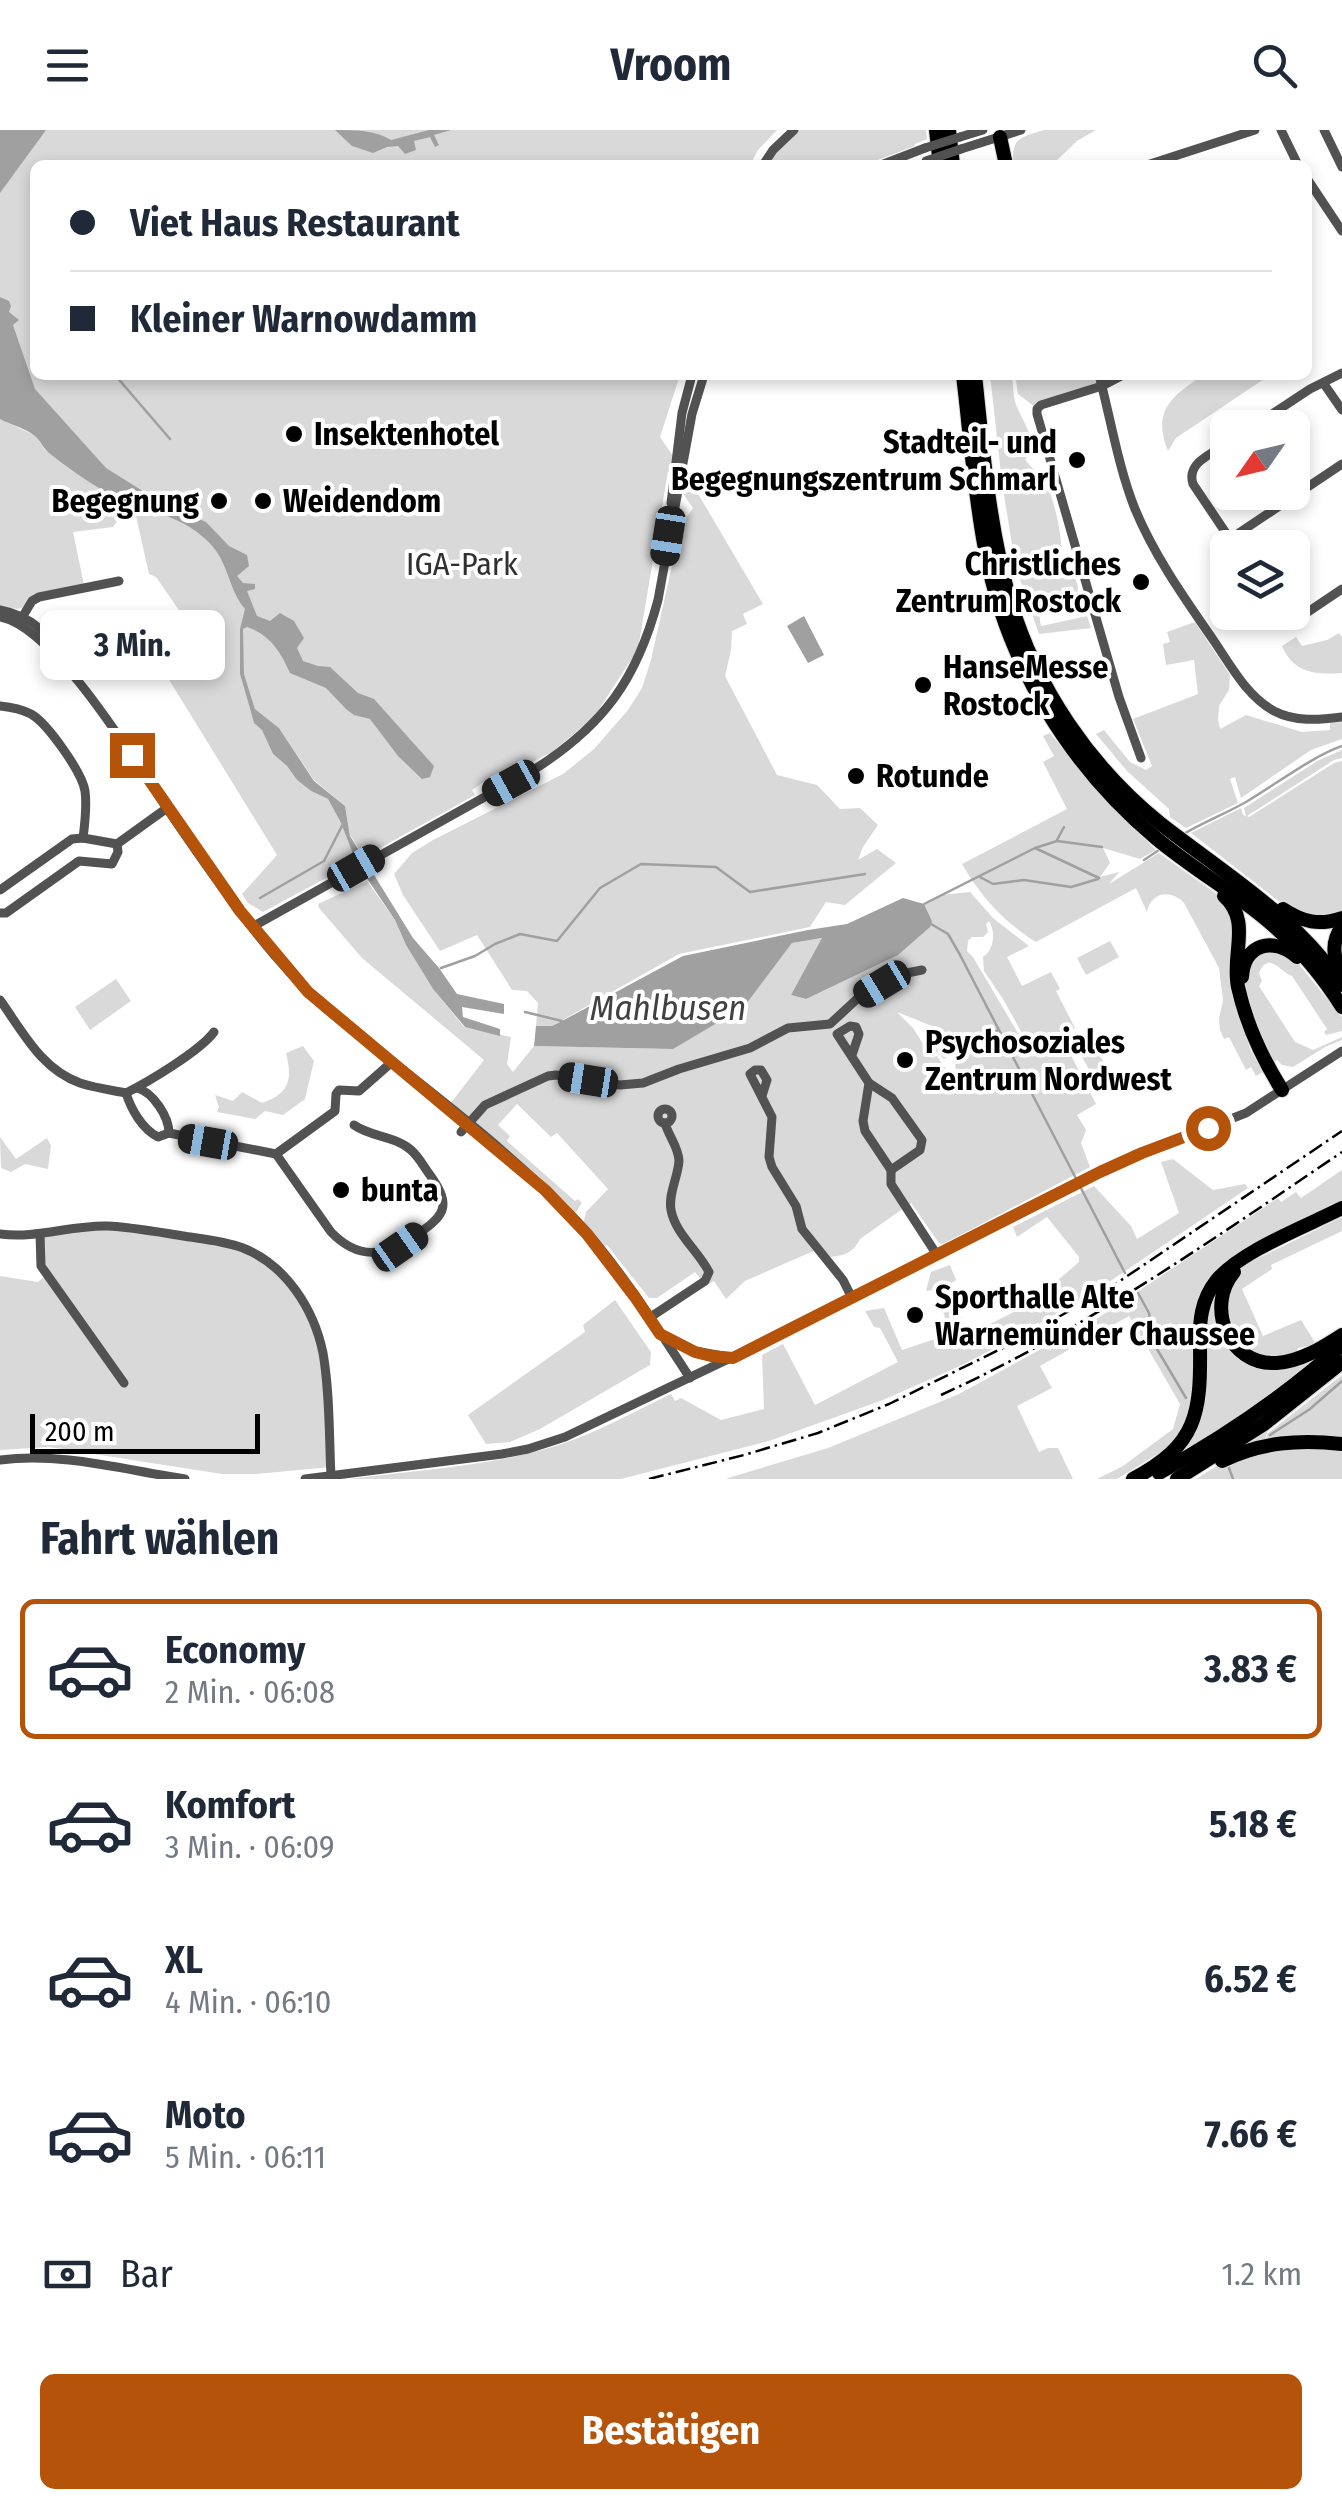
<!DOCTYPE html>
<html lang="de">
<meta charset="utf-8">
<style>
:root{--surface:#fff;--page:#f2f2f3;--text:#1f2937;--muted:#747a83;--line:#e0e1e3;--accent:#b45309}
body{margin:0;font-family:"Fira Sans Condensed",sans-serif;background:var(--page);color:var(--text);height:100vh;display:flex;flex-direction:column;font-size:38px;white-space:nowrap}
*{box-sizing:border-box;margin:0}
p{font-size:32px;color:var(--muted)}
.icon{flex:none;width:55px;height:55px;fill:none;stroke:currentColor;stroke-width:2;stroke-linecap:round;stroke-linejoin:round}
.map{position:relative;height:1349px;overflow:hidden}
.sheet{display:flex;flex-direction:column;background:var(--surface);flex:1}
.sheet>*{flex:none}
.top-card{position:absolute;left:30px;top:30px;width:1282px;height:220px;border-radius:15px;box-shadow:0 5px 15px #0003;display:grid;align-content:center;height:220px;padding:0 40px;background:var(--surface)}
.needle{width:65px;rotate:236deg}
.buttons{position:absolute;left:1210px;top:280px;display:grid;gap:20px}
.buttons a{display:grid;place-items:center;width:100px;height:100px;border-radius:15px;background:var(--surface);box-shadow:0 5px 15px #0003;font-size:50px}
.scale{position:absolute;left:30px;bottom:25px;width:230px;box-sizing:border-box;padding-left:10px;border:5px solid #000;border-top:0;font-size:28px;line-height:35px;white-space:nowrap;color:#000;-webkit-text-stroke:8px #fff;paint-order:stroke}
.end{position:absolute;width:45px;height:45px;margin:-22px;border:12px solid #b45309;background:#fff;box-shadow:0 0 0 5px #fff}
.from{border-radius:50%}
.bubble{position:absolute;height:70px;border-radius:15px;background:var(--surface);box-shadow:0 5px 15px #0003;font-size:32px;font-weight:700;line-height:70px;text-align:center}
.car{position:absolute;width:30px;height:60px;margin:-30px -15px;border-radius:12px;box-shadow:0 0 8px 2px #0007;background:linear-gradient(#222 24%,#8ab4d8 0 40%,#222 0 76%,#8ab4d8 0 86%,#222 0)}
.top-card b{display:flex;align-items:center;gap:35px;height:95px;font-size:38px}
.top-card b+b{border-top:2px solid var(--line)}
.top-card i{width:25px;height:25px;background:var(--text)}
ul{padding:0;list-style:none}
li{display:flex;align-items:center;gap:30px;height:140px;margin:0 20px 15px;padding:0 20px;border:5px solid transparent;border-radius:15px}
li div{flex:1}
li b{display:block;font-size:38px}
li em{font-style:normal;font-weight:700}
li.on{border-color:var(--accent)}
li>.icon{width:90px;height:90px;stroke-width:1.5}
h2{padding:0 40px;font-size:45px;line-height:120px}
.pay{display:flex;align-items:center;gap:25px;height:110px;padding:0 40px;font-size:38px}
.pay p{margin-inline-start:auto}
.cta{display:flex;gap:20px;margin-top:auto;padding:20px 40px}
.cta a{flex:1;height:115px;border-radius:15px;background:var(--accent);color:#fff;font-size:40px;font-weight:700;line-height:115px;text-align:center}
header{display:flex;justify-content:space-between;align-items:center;height:130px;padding:0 40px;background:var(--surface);font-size:45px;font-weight:700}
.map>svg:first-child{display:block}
</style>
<header><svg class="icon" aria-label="menu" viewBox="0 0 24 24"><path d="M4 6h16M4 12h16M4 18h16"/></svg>Vroom<svg class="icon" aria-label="search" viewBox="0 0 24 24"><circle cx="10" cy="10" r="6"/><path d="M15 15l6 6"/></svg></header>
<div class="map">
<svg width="1342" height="1349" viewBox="0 0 1342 1349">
<rect width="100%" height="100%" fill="#fff"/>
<!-- green -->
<g fill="#d9d9d9" fill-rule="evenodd">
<path d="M0 0H777L758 20 750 35H35V245H680L660 307 694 357 763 474 743 484 747 494 732 501 731 520 725 546 777 645 817 655 840 679 860 678 878 695 863 717 858 730 877 719 896 733 845 775 826 772 810 797 679 824 552 896H536L538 873 527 861 512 860 477 805 440 821 403 765 394 744 412 723 433 710 563 644 594 619 628 580 642 558 651 530 681 395 693 378 668 341 638 519 594 587 552 622 491 653 484 652 472 660 475 665 364 727 350 705 345 676 314 650 279 598 255 579 244 544 242 499 247 497 242 489 240 544 254 593 262 599 273 624 287 636 297 650 311 661 328 669 341 693 356 732 263 782 248 773 242 764 277 725 160 535 198 508 156 447 149 444 136 386 118 390 113 397 73 402 84 455 18 479 0 477V289L36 306 45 320 94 354 0 251Z"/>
<path d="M798 0H926L927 9 915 14V16L864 35H767L773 24Z"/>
<path d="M1044 0H1096L1077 11 1052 35H1014C1010 8 1021 7 1044 0Z"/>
<path d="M990 245H1012C1013 254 1013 263 1015 272 1022 291 1032 300 1032 322L1025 329C1030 338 1041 343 1046 353 1054 369 1063 407 1061 425L1067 426 1078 456 1077 475 1039 484 1041 496 1087 486 1091 498 1039 504 1020 449 1012 415 1002 352Z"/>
<path d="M1015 245H1096L1098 253 1035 277 1018 264Z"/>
<path d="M1203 245H1270L1176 308 1168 321C1152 280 1171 267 1203 245Z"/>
<path d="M1195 492 1230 545 1229 560 1219 576 1218 589 1220 599 1246 585 1302 602 1330 600V593L1342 592V609L1311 620 1241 668 1235 647 1230 649 1238 673 1186 698 1170 687 1169 679 1127 641 1096 604 1104 600 1130 632 1146 640 1152 636 1133 589 1198 564 1194 530 1166 535 1163 514 1170 512 1167 502Z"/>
<path d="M1339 503 1342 507V543C1316 545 1293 543 1282 516L1296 507 1302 516 1327 510Z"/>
<path d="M1050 603 1100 665 1156 720 1140 729 1103 718 1110 733 1100 747 1119 742 1109 754 1159 723 1218 765 1231 781 1245 898 1250 919 1263 942 1256 946 1251 937 1246 940 1229 907 1224 909 1220 900 1219 889 1223 870 1219 838 1184 773C1171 759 1151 762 1147 782L1136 758 1036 812C1004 792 981 767 962 734L1067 679 1043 632 1054 626 1043 606Z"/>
<path d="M1342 620V628L1334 630 1247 686 1249 687 1334 633 1342 631V784L1327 790 1290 780 1191 703 1241 678 1243 685 1246 686 1244 678 1319 630Z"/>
<path d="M367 751 395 790 406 815 433 859 464 897 511 907 507 934 513 942 534 916 670 919 744 877 792 813 823 808 791 865 806 869 932 791 924 774 941 765 970 762 994 789 1029 816 1007 827 1022 856 1051 842 1060 859 1056 861 1075 898 1061 906 1096 974 1077 985 1086 1000 1081 1013 1090 1037 943 1114 939 1113 911 1073 860 1109C853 1124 841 1127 825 1127L818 1119 745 1151 726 1169 714 1151 706 1156 695 1142 657 1168H649L607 1115 603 1117 583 1095 586 1082 608 1059 557 1003 551 1007 517 974 498 995 510 1006 507 1011 575 1071 578 1069 582 1073 576 1082H572L450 974 484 930 362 828 319 778 318 774ZM989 791C996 802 994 820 983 827L984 841 1003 869 1034 925 1032 927 973 827 967 821 968 811 972 807H983L988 802 986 794ZM897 882 932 896 933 898 924 910 944 929 952 924 944 910 953 922 958 951 949 944 937 926 932 928 913 898Z"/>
<path d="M1110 811 1119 827 1086 845 1077 828Z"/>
<path d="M1267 819 1297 832 1342 887V901L1326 905 1324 902 1327 899 1292 846C1280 842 1269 820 1259 843L1262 851 1259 856 1295 912 1313 920 1342 907V910L1325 917 1293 937 1282 935 1277 930 1273 932C1262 913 1235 854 1248 833 1252 828 1262 823 1267 819Z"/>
<path d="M116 849 131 871 90 900 75 877Z"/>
<path d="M1094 914 1116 955 1102 962 1079 922Z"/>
<path d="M303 916 314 931 305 969 283 985 265 981 255 989 217 982 219 977 215 965 233 971 242 962 262 973C289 964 293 950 286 923Z"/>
<path d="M0 1007 16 1029 47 1008 51 1016 48 1039 25 1034 11 1042 1 1038Z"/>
<path d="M1173 1029 1213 1060 1245 1054 1248 1058 1103 1156 1020 1205 960 1236 883 1270 769 1311 621 1349H349C413 1341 479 1337 542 1320 588 1308 629 1284 671 1264L675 1271 681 1268 721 1290 764 1279 762 1225 783 1214 815 1275 898 1232 880 1198 874 1197 865 1181 884 1178 902 1220 950 1204 940 1172 932 1160 926 1161 931 1142 950 1135 956 1150 950 1154 967 1202 984 1197 1030 1174 1079 1132V1127L1047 1087 1017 1107 1013 1097 1094 1056 1131 1096 1137 1109 1179 1083 1161 1032Z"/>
<path d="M1342 1040V1075L1240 1127C1155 1180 1236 1273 1157 1333 1147 1340 1134 1348 1122 1349L1158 1326 1156 1325 1117 1349H1097L1123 1336 1173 1299 1180 1274 1129 1186 1040 1236 1052 1258 1017 1276 1039 1322 1048 1318H1058L1073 1349H725L828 1318 959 1264 1098 1188 1278 1068 1281 1072 1296 1062 1301 1068Z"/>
<path d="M1342 1087V1101L1271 1135 1272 1139 1242 1159 1263 1206 1301 1190 1316 1214 1298 1222 1309 1216 1298 1218 1296 1225 1263 1228 1237 1212 1224 1179 1235 1144 1249 1133Z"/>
<path d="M104 1096 246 1119 296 1160 323 1226 331 1337 256 1344H222L49 1317 0 1320V1146L38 1152 46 1145 40 1104Z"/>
<path d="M1222 1150 1217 1166 1246 1230 1319 1226 1270 1267 1180 1327 1174 1326 1186 1313 1206 1179Z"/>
<path d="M615 1170 651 1222 650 1235 540 1299 510 1312 486 1314 468 1285 585 1202 583 1195Z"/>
<path d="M1342 1239V1243L1268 1301 1263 1314H1342V1349H1196L1236 1324 1251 1309Z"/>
<path d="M1342 1245V1309L1265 1311 1268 1303Z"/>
</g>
<!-- water -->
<g fill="#a0a0a0">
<path d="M0 0H46L0 63Z"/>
<path d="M335 0C355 0 375 0 391 10L429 0H451L434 5 439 15 435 17 430 7 414 11 416 20 405 24 398 16 387 17 373 23 352 16Z"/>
<path d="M0 167 9 171 11 176 9 182 19 190 13 195 35 259 106 338 162 373 206 392 229 416 247 425 249 436 237 446 243 453 255 454V459L247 461 257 486 270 491 280 483 294 491 304 508 297 518 303 531 318 536 330 537 358 563 374 569 434 636 430 647 422 649 398 626 370 589 354 585 346 579 326 558 290 543C280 521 270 505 247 497L243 499 244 544 255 579 279 598 314 651 345 676 350 706 413 808 439 838 457 864 504 874V884L462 877 463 887 500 899V906L465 897 433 859 406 815 395 790 356 732 341 693 328 669 311 661 297 650 287 636 273 624 262 600 254 593 240 544V499L245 479C226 456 230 429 203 407 176 383 137 379 106 362 86 351 67 337 49 323 43 318 40 310 35 306 25 298 11 295 0 289Z"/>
<path d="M804 486 824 525 808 533 787 496Z"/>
<path d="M903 768 924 774 932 791 930 797 898 825 806 869 791 865 822 808 792 813 744 877 673 919 534 916 536 896H552L562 891 683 826 808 800 847 794Z"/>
</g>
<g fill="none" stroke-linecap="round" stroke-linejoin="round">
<!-- stream -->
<g stroke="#a0a0a0" stroke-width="2.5">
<path d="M115 245 170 309"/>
<path d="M1182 705C1203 692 1225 684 1246 672 1275 655 1311 627 1342 616"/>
<path d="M1057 710 1064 697"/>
<path d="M1035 718 1057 711 1102 717"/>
<path d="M1144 730 1159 720"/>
<path d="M980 747 993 754 1024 750 1071 757 1098 749"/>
<path d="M260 768 324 731 344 692"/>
<path d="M924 774 1035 718 1099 748"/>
<path d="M931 794 948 804 959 823 1125 1143"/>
<path d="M441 838 475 826 495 814 520 804 557 811 600 758 641 734 716 737 750 762 865 744"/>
<path d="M525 882 562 891"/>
<path d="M960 922 998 900"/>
<path d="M1138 1163 1149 1183 1154 1214 1186 1268"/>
<path d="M1270 1305 1310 1279 1342 1251"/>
<path d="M1229 1338 1233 1349"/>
</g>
<defs>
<g id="highway">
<path d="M936 0 940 35"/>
<path d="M949 0 953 35"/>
<path d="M1000 7 1006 35"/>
<path d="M963 245C970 303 974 362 985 419 1006 532 1069 636 1157 709 1191 737 1228 759 1262 786 1294 812 1320 842 1342 877"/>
<path d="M975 245C983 320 989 398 1010 470 1036 558 1090 637 1161 694 1225 744 1296 786 1342 855"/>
<path d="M1224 766C1252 791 1231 824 1238 857 1246 893 1262 928 1282 960"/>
<path d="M1283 779C1303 792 1319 796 1342 788"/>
<path d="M1242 847C1244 814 1273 806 1297 827"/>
<path d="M1342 847C1334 829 1330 813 1342 797"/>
<path d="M1234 1142C1205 1176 1228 1236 1277 1233 1301 1231 1322 1218 1342 1205"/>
<path d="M1222 1331C1261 1312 1300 1309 1342 1314"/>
<path d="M1159 1343C1224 1307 1286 1265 1342 1215"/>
<path d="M1133 1349C1197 1315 1201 1284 1200 1216 1199 1192 1201 1170 1216 1151 1240 1121 1307 1096 1342 1078"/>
<path d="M1177 1349 1264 1294 1342 1232"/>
</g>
</defs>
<!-- highway casing -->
<use href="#highway" stroke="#dbdbdb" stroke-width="16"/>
<!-- minor -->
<g stroke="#525252" stroke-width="9">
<path d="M1281 0 1298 35"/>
<path d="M1324 0 1342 37"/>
<path d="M960 7 983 0"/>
<path d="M961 19 1021 0"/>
<path d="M763 35 773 20 794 0"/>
<path d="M881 35 925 18"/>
<path d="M1147 35 1255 0"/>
<path d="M1308 50 1342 101"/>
<path d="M1099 245C1111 290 1118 336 1135 379 1155 427 1185 469 1214 511 1231 536 1247 566 1274 581 1295 592 1319 590 1342 587"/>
<path d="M1123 245 1102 256 1041 275 1037 279V284L1119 567 1141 628"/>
<path d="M1324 254 1342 280"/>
<path d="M1251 298 1310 259 1342 243"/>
<path d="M1228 313C1211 324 1186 333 1193 354L1236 418"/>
<path d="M671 373 682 283 692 245"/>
<path d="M1230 409 1342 334"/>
<path d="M0 480C32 486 50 505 67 532"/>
<path d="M1280 482 1286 491 1293 492 1342 459"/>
<path d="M23 486 32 471 39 467 119 451"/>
<path d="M0 487C55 497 136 633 168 680 191 714 214 747 239 780 264 815 293 848 325 878 408 945 497 1009 572 1086 617 1133 654 1193 690 1248"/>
<path d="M0 576C10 577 21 579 31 584 47 593 82 642 85 661 87 676 85 693 83 708"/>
<path d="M0 760 72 709 83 708 117 714 167 678"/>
<path d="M0 783H6L79 731 112 734 118 722 117 714"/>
<path d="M252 797 535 639C604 595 637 549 658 470L692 284 704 245"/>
<path d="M0 870C23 902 41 939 80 953 95 958 111 960 126 963 148 952 200 921 214 902"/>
<path d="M852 925 859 904 856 897 850 896 837 904 869 953 863 991 865 1001 891 1040V1054L937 1125"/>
<path d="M869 953 892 968 922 1010 920 1020 891 1040"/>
<path d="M137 958C153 962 169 987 169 1003"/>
<path d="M126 963C131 979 142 999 158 1007L169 1003 276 1024 331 1102C358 1130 384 1127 415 1106 444 1086 453 1077 430 1045 424 1037 419 1027 411 1020 395 1006 371 1007 354 995"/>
<path d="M762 966 767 950 761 940H755L750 944 772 987 769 1027 772 1037 796 1076 802 1099 843 1150 852 1168"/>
<circle cx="665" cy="986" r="7"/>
<path d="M461 1002 485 975 548 946 556 945 620 955 643 953 679 939 750 918 788 898 830 894 857 869 882 854 902 844 922 840"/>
<path d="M276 1024 335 981 336 964 339 960 359 961 392 932"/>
<path d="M0 1104C36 1109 71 1095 107 1096 132 1097 158 1102 183 1106 203 1109 224 1111 243 1118 286 1135 314 1179 323 1223 330 1263 329 1306 331 1346"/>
<path d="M40 1104 41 1136 124 1253"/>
<path d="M649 1188 705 1151 709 1142C699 1122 675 1103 671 1080 668 1064 678 1047 679 1031 679 1018 668 1005 665 993"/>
<path d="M663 1206 695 1221 728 1227"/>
<path d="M0 1330C62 1322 124 1340 185 1349"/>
<path d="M305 1349 502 1324 528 1319 565 1307 789 1200 1100 1042 1143 1023 1246 983 1342 921"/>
</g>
<!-- highway -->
<use href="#highway" stroke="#000" stroke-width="14"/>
<!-- rail -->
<g stroke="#000" stroke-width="2.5" stroke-dasharray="15 5 2.5 5" stroke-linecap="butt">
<path d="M941 1265C1084 1200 1212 1110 1342 1022"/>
<path d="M649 1349 744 1325 818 1303 889 1274 1019 1210 1117 1153 1342 1001"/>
</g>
<!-- minor-bridge -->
<g stroke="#525252" stroke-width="9">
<path d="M925 18 960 7"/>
<path d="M926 31 961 19"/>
</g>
</g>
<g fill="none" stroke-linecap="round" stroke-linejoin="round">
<!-- route -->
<path stroke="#b45309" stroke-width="12" d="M132 625 240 781 308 862 545 1060 587 1104 635 1167 660 1204 695 1222 711 1226 733 1228 1100 1042 1142 1023 1208 998"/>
</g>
<!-- markers -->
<g fill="#000" stroke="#fff" stroke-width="4">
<circle cx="294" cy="304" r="10"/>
<circle cx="1077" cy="330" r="10"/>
<circle cx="219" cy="371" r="10"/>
<circle cx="263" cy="371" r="10"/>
<circle cx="1141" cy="452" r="10"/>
<circle cx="923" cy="555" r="10"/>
<circle cx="856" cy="646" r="10"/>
<circle cx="905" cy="930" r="10"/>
<circle cx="341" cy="1060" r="10"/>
<circle cx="915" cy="1185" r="10"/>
</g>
<g text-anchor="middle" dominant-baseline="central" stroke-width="8" stroke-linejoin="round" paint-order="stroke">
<!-- poi labels -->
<g font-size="32" font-weight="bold" fill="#000" stroke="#fff" text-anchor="start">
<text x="314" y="304">Insektenhotel</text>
<text x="1057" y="312" text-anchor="end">Stadteil- und<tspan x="1057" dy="37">Begegnungszentrum Schmarl</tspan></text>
<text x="199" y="371" text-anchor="end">Begegnung</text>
<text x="283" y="371">Weidendom</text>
<text x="1121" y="434" text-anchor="end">Christliches<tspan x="1121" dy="37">Zentrum Rostock</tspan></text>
<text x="943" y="537">HanseMesse<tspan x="943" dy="37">Rostock</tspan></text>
<text x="876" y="646">Rotunde</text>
<text x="925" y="912">Psychosoziales<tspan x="925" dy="37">Zentrum Nordwest</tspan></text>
<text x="361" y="1060">bunta</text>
<text x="935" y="1167">Sporthalle Alte<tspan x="935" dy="37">Warnemünder Chaussee</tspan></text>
</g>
<!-- park labels -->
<g font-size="32" fill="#303030" stroke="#fff">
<text x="462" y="434">IGA-Park</text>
</g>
<!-- water labels -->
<g font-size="35" font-style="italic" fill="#414141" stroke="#fff">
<text x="668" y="878">Mahlbusen</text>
</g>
</g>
</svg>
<div class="buttons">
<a><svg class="needle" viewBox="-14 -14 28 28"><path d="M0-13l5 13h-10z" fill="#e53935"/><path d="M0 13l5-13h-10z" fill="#747a83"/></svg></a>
<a><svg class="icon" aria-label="layers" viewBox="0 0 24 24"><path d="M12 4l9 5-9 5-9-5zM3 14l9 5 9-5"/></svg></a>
</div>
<div class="scale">200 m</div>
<i class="end from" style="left:1208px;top:998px"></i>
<i class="end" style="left:132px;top:625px"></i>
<div class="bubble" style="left:40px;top:480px;width:185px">3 Min.</div>
<i class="car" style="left:668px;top:406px;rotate:189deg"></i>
<i class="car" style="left:511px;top:653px;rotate:241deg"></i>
<i class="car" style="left:356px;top:738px;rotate:60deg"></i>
<i class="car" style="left:882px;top:854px;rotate:239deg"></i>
<i class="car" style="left:588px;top:950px;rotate:279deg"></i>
<i class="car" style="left:208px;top:1012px;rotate:280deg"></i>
<i class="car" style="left:400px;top:1117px;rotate:55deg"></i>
<div class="top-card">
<b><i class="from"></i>Viet Haus Restaurant</b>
<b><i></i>Kleiner Warnowdamm</b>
</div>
</div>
<section class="sheet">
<h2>Fahrt wählen</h2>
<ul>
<li class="on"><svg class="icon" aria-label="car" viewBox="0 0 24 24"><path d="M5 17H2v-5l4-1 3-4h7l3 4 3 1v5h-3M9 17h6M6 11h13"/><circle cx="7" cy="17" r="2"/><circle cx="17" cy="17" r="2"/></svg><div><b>Economy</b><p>2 Min. · 06:08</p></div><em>3.83 €</em></li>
<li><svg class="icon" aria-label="car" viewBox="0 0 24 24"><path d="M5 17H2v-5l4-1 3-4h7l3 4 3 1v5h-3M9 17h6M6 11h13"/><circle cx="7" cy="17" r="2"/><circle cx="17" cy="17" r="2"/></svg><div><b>Komfort</b><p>3 Min. · 06:09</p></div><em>5.18 €</em></li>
<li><svg class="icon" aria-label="car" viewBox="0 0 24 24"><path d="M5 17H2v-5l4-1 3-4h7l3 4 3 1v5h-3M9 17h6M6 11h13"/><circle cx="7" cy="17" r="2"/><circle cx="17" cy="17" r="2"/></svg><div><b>XL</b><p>4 Min. · 06:10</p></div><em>6.52 €</em></li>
<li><svg class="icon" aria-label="car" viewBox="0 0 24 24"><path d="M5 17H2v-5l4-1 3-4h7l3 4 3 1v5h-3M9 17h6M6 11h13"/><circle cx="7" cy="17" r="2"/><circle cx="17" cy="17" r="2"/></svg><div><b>Moto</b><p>5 Min. · 06:11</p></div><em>7.66 €</em></li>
</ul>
<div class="pay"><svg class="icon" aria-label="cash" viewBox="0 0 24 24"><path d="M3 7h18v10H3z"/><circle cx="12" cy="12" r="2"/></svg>Bar<p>1.2 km</p></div>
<div class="cta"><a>Bestätigen</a></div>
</section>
